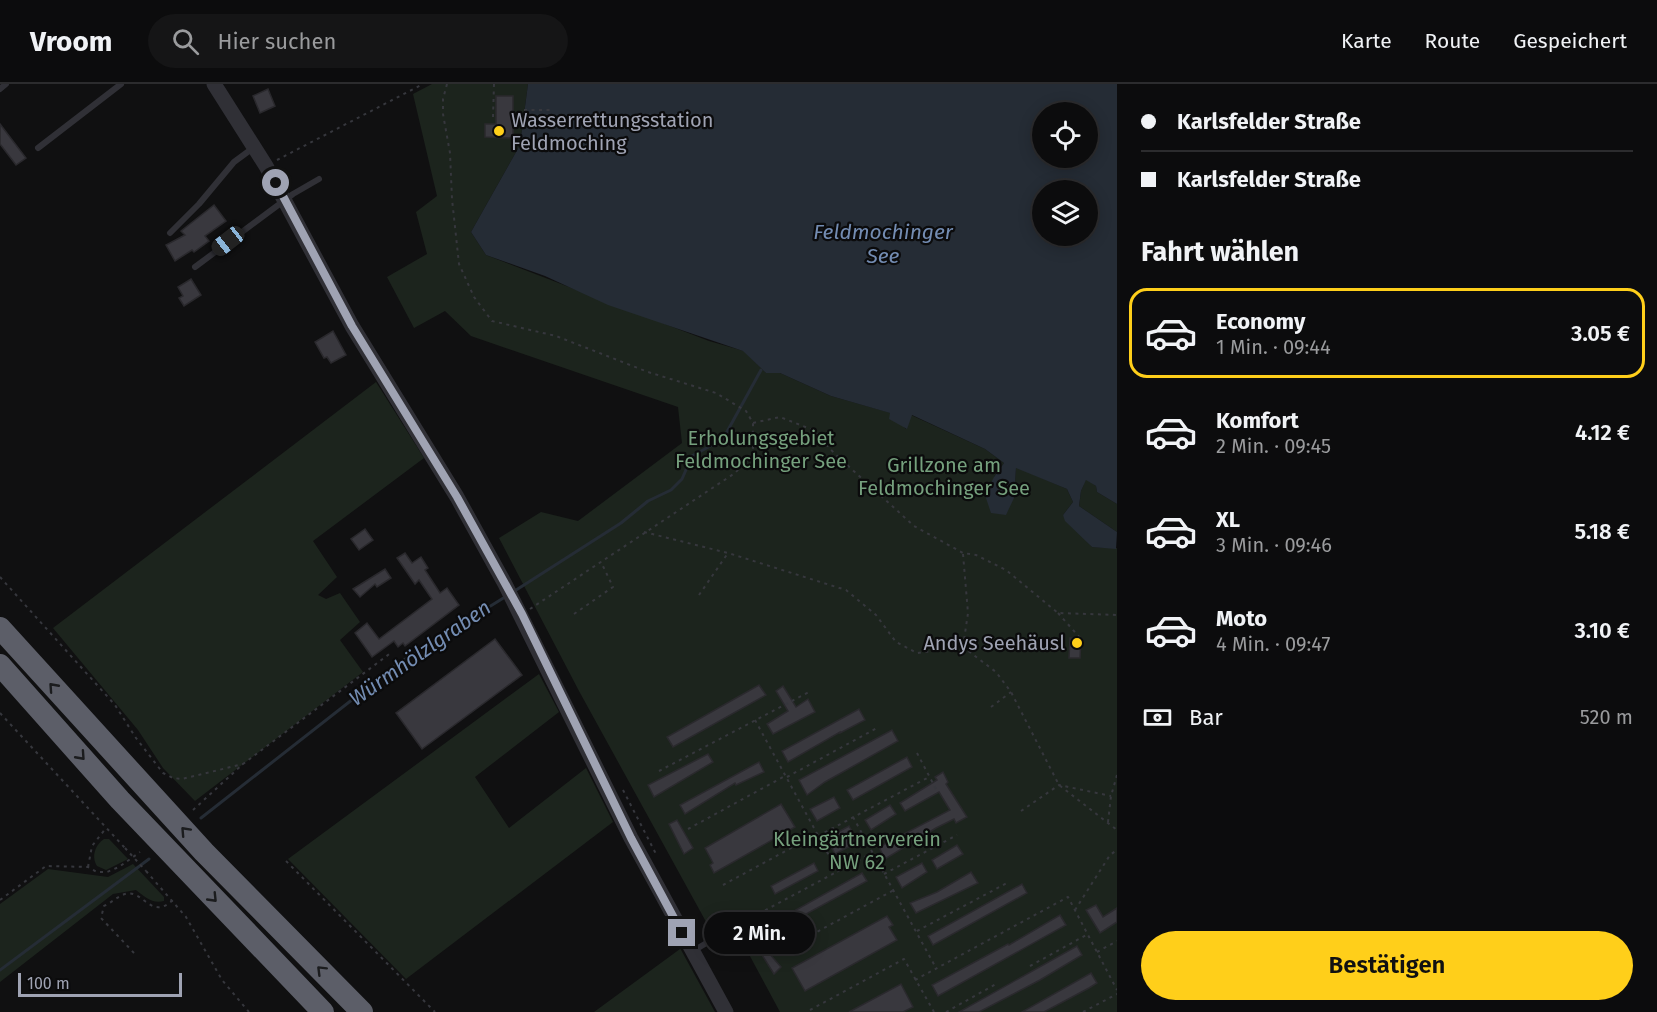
<!DOCTYPE html>
<html lang="de">
<meta charset="utf-8">
<style>
:root{--surface:#0c0c0d;--page:#151516;--text:#f1f3f6;--muted:#9a9b9d;--line:#2c2c2e;--accent:#ffcf1a}
body{margin:0;font-family:"Fira Sans",sans-serif;background:var(--page);color:var(--text);height:100vh;display:flex;flex-direction:column;font-size:22px;white-space:nowrap}
*{box-sizing:border-box;margin:0}
p{font-size:20px;color:var(--muted)}
.icon{flex:none;width:33px;height:33px;fill:none;stroke:currentColor;stroke-width:2;stroke-linecap:round;stroke-linejoin:round}
.map{position:relative;flex:1;overflow:hidden}
.drawer{display:flex;flex-direction:column;background:var(--surface);width:540px}
.drawer>*{flex:none}
.top-card{display:grid;align-content:center;height:132px;padding:0 24px;background:var(--surface)}
.tools{position:absolute;left:1032px;top:18px;display:grid;gap:12px}
.tools a{display:grid;place-items:center;width:66px;height:66px;border-radius:50%;background:var(--surface);box-shadow:0 3px 15px #0003,0 0 0 2px var(--line);font-size:30px}
.scale{position:absolute;left:18px;bottom:15px;width:164px;box-sizing:border-box;padding-left:6px;border:3px solid #9fa3b3;border-top:0;font-size:16px;line-height:21px;white-space:nowrap;color:#9fa3b3;-webkit-text-stroke:4px #0b0b0c;paint-order:stroke}
.end{position:absolute;width:27px;height:27px;margin:-14px;border:8px solid #9fa3b3;background:#111;box-shadow:0 0 0 3px #111}
.from{border-radius:50%}
.bubble{position:absolute;height:42px;border-radius:21px;background:var(--surface);box-shadow:0 3px 15px #0003,0 0 0 2px var(--line);font-size:20px;font-weight:600;line-height:42px;text-align:center}
.car{position:absolute;width:18px;height:36px;margin:-18px -9px;border-radius:8px;box-shadow:0 0 4px 2px #0007;background:linear-gradient(#222 24%,#8ab4d8 0 40%,#222 0 76%,#8ab4d8 0 86%,#222 0)}
.top-card b{display:flex;align-items:center;gap:21px;height:57px;font-size:22px}
.top-card b+b{border-top:2px solid var(--line)}
.top-card i{width:15px;height:15px;background:var(--text)}
ul{padding:0;list-style:none}
li{display:flex;align-items:center;gap:18px;height:90px;margin:0 12px 9px;padding:0 12px;border:3px solid transparent;border-radius:18px}
li div{flex:1}
li b{display:block;font-size:22px}
li em{font-style:normal;font-weight:600}
li.selected{border-color:var(--accent)}
li>.icon{width:54px;height:54px;stroke-width:1.5}
h2{padding:0 24px;font-size:27px;line-height:72px}
.pay{display:flex;align-items:center;gap:15px;height:66px;padding:0 24px;font-size:22px}
.pay p{margin-inline-start:auto}
.action{display:flex;gap:12px;margin-top:auto;padding:12px 24px}
.action a{flex:1;height:69px;border-radius:36px;background:var(--accent);color:#111;font-size:24px;font-weight:600;line-height:69px;text-align:center}
header{display:flex;align-items:center;gap:36px;box-sizing:border-box;height:84px;padding:0 30px;background:var(--surface);border-bottom:2px solid var(--line)}
header strong{font-size:28px}
nav{display:flex;gap:33px;margin-inline-start:auto;font-size:21px}
.search{width:420px;height:54px;background:var(--page);display:flex;align-items:center;gap:15px;box-sizing:border-box;padding:0 21px;border-radius:33px;color:var(--muted);font-size:22px}
main{display:flex;flex:1;min-height:0}
.map>svg:first-child{display:block}
</style>
<header>
<strong>Vroom</strong>
<div class="search"><svg class="icon" aria-label="search" viewBox="0 0 24 24"><circle cx="10" cy="10" r="6"/><path d="M15 15l6 6"/></svg>Hier suchen</div>
<nav><a>Karte</a><a>Route</a><a>Gespeichert</a></nav>
</header>
<main>
<div class="map">
<svg width="1117" height="928" viewBox="0 0 1117 928">
<rect width="100%" height="100%" fill="#101011"/>
<!-- green -->
<g fill="#1c241d">
<path d="M432 0H528L520 61 471 148 486 171 709 257 744 267 766 289H780L831 312 891 329 906 345 911 331 985 365 1004 379 994 393 1014 414 1016 383 1067 405 1073 418 1063 431 1092 463 1117 464V928H780L730 835 710 845 579 607 499 454 541 428 578 437 682 359 678 323 471 252 445 227 414 244 387 193 427 170 416 128 437 112 413 10Z"/>
<path d="M376 298 424 374 313 457 337 493 318 511 326 515 340 509 360 538 340 556 363 588 195 717 163 684 138 646 53 544Z"/>
<path d="M1086 395 1096 402 1097 408 1117 420V448L1079 422 1081 407Z"/>
<path d="M539 590 559 628 475 693 509 744 586 684 613 738 406 895 288 775Z"/>
<path d="M104 755H109L128 775 106 786 97 782C91 773 95 761 104 755Z"/>
<path d="M133 780 164 813V817C152 820 145 813 136 806L113 810 0 898V820L48 785 108 793Z"/>
<path d="M680 864 715 928H594L680 865Z"/>
</g>
<!-- water -->
<path fill="#252c35" fill-rule="evenodd" d="M528 0H1117V420L1097 408 1096 402 1086 396 1081 407 1079 422 1117 448 1116 465 1092 463 1065 437 1063 431 1073 418 1067 405 1016 384 1014 414 1006 431 991 429 985 411 994 393 1004 379 985 365 912 331 907 345 889 335 890 329 831 312 780 289H766L743 267 608 221 545 192 486 171 471 148 520 61ZM1042 28H1088V74H1042ZM1042 106H1088V152H1042Z"/>
<g fill="none" stroke-linecap="round" stroke-linejoin="round">
<!-- stream -->
<g stroke="#252c35" stroke-width="3">
<path d="M513 508 621 439 648 417 671 406 682 395 692 372 723 355 761 286"/>
<path d="M201 734 399 579 505 513"/>
<path d="M0 886 149 775"/>
</g>
</g>
<!-- building -->
<g fill="#39383e" stroke="#2a292d" stroke-width="1.5">
<path d="M268 5 275 22 260 29 253 12Z"/>
<path d="M496 12H513V54L485 53V40H496Z"/>
<path d="M0 40 26 74 16 81 0 60Z"/>
<path d="M214 121 226 137 205 152 209 157 194 168 192 166 175 177 166 161 185 151 181 147Z"/>
<path d="M191 195 201 211 184 222 179 214 183 212 178 203Z"/>
<path d="M333 247 346 271 331 279 327 273 324 274 315 258Z"/>
<path d="M365 445 373 456 359 466 351 455Z"/>
<path d="M405 469 412 479 421 473 428 484 425 486 440 509 447 504 459 521 405 562 403 559 398 563 394 557 372 573 355 549 367 539 379 555 432 515 419 496 415 500 397 474Z"/>
<path d="M385 485 391 494 377 503 375 500 360 513 353 505Z"/>
<path d="M1070 554 1081 555 1080 574H1069Z"/>
<path d="M495 555 522 591 422 665 396 629Z"/>
<path d="M759 601 766 611 673 663 667 653Z"/>
<path d="M783 602 796 623 808 615 815 628 773 650 767 640 788 627 776 607Z"/>
<path d="M859 625 865 636 840 649V648L788 678 782 667Z"/>
<path d="M892 646 898 657 825 698 807 711 799 696Z"/>
<path d="M708 670 713 678 654 713 648 701Z"/>
<path d="M907 673 912 683 853 716 847 706Z"/>
<path d="M759 678 764 688 736 701 735 699 685 730 680 721Z"/>
<path d="M943 688 948 698 946 700 967 733 956 739 954 735 936 744 885 775 879 763 950 726 939 708 905 727 900 719 937 696 935 693Z"/>
<path d="M834 713 840 724 817 737 810 725Z"/>
<path d="M781 720 795 743 714 789 710 781 713 779 705 764Z"/>
<path d="M890 721 896 730 871 746 865 736Z"/>
<path d="M677 736 693 764 684 770 669 740Z"/>
<path d="M849 742 858 758 835 770 827 754Z"/>
<path d="M957 761 963 770 937 785 932 776Z"/>
<path d="M814 779 818 787 775 810 771 802Z"/>
<path d="M922 779 927 788 902 804 896 793Z"/>
<path d="M971 788 978 799 916 829 910 819 937 808Z"/>
<path d="M862 789 867 797 773 848 769 841Z"/>
<path d="M1022 800 1027 809 933 861 928 852Z"/>
<path d="M1096 821 1103 833 1117 824V838L1100 849 1086 826Z"/>
<path d="M1060 831 1066 841 938 912 932 901 1008 860 1009 861Z"/>
<path d="M887 832 893 841 889 843 897 856 805 907 792 884Z"/>
<path d="M766 859 770 867 768 868 781 883 774 890 757 863Z"/>
<path d="M1077 862 1082 871 1040 896 979 928H959Z"/>
<path d="M1091 889 1097 899 1089 904 1044 928H1022Z"/>
<path d="M901 900 913 923 903 928H849Z"/>
</g>
<g fill="none" stroke-linecap="round" stroke-linejoin="round">
<!-- path -->
<g stroke="#36373d" stroke-width="2" stroke-dasharray="3 4.5" stroke-linecap="butt">
<path d="M447 0 443 15V30L450 69 452 115 459 180 474 213 492 237 556 252 648 288 716 309 746 327 753 339 780 333 813 346 834 369 914 442 963 469 976 471 1006 486 1058 529 1117 531"/>
<path d="M524 26H550"/>
<path d="M493 33 494 0"/>
<path d="M277 76 423 0"/>
<path d="M644 448 728 469 846 506 876 531 896 558 917 569 963 563 996 588 1011 608 1059 701 1117 746"/>
<path d="M963 470 968 529 963 563"/>
<path d="M0 493 115 621 136 654 163 689 173 694 182 695 243 680"/>
<path d="M699 511 728 469"/>
<path d="M530 525 735 389 753 370V339"/>
<path d="M1058 529 1081 555"/>
<path d="M574 530 613 503 601 478"/>
<path d="M991 623 1011 608"/>
<path d="M0 629 125 764"/>
<path d="M755 636 838 788"/>
<path d="M917 669 936 705"/>
<path d="M659 687 809 608"/>
<path d="M787 693 877 644"/>
<path d="M623 706 656 770"/>
<path d="M193 726 243 680 392 568"/>
<path d="M1021 727 1059 701 1111 712"/>
<path d="M853 733 936 884"/>
<path d="M1108 738 1111 712 1117 691"/>
<path d="M688 745 785 692"/>
<path d="M818 752 929 693"/>
<path d="M286 777 435 928"/>
<path d="M88 783 92 762 106 744"/>
<path d="M146 787 186 833 222 896 249 928"/>
<path d="M884 790 957 751"/>
<path d="M723 801 817 750"/>
<path d="M0 816 46 782 88 783 97 788H107L119 783 140 768"/>
<path d="M1075 826 1110 771 1117 766"/>
<path d="M732 844 872 769"/>
<path d="M917 847 1007 799"/>
<path d="M1097 868 1117 857"/>
<path d="M134 869 101 834 104 822C111 819 118 812 125 810 144 805 150 837 173 816"/>
<path d="M778 869 894 806"/>
<path d="M1030 882 1088 850"/>
<path d="M915 896 1068 813 1117 906"/>
<path d="M810 926 904 875 934 928"/>
<path d="M946 928 996 900"/>
<path d="M1083 928 1117 910"/>
</g>
<!-- service -->
<g stroke="#303036" stroke-width="6">
<path d="M0 5 6 0"/>
<path d="M38 64 121 0"/>
<path d="M170 149 199 120 234 78 253 64"/>
<path d="M195 183 293 110 319 95"/>
<path d="M693 867 725 848"/>
</g>
<!-- tertiary -->
<path stroke="#303036" stroke-width="15" d="M214 0 266 82 352 242 457 413 505 500 631 754 726 928"/>
<!-- motorway -->
<g stroke="#5c5e68" stroke-width="22">
<path d="M0 544 204 768 362 928"/>
<path d="M0 581 120 716 323 928"/>
</g>
<!-- path-bridge -->
<path stroke="#36373d" stroke-width="2" stroke-dasharray="3 4.5" stroke-linecap="butt" d="M125 764 146 787"/>
</g>
<!-- one-way arrows -->
<defs><path id="oneway-chevron" d="M-2-3.5L2.5 0L-2 3.5" fill="none" stroke-width="1.6" stroke-linecap="round" stroke-linejoin="round" transform="scale(1.5)"/></defs>
<g stroke="#1b1c1e">
<use href="#oneway-chevron" transform="translate(53 603) rotate(-132)"/>
<use href="#oneway-chevron" transform="translate(81 672) rotate(48)"/>
<use href="#oneway-chevron" transform="translate(185 747) rotate(-133)"/>
<use href="#oneway-chevron" transform="translate(213 814) rotate(46)"/>
<use href="#oneway-chevron" transform="translate(321 886) rotate(-135)"/>
</g>
<g fill="none" stroke-linecap="round" stroke-linejoin="round">
<!-- route -->
<path stroke="#9fa3b3" stroke-width="8" d="M276 99 352 242 457 413 522 530 631 754 682 849"/>
</g>
<!-- markers -->
<g fill="#ffcf1a" stroke="#0b0b0c" stroke-width="2">
<circle cx="499" cy="47" r="6"/>
<circle cx="1077" cy="559" r="6"/>
</g>
<g text-anchor="middle" dominant-baseline="central" stroke-width="4.5" stroke-linejoin="round" paint-order="stroke">
<!-- poi labels -->
<g font-size="20" fill="#9fa3b3" stroke="#0b0b0c" text-anchor="start">
<text x="511" y="36">Wasserrettungsstation<tspan x="511" dy="23">Feldmoching</tspan></text>
<text x="1065" y="559" text-anchor="end">Andys Seehäusl</text>
</g>
<!-- park labels -->
<g font-size="20" fill="#75a07d" stroke="#0b0b0c">
<text x="761" y="354">Erholungsgebiet<tspan x="761" dy="23">Feldmochinger See</tspan></text>
<text x="944" y="381">Grillzone am<tspan x="944" dy="23">Feldmochinger See</tspan></text>
<text x="857" y="755">Kleingärtnerverein<tspan x="857" dy="23">NW 62</tspan></text>
</g>
<!-- water labels -->
<g font-size="21" font-style="italic" fill="#738cb2" stroke="#0b0b0c">
<text x="883" y="148">Feldmochinger<tspan x="883" dy="24">See</tspan></text>
<text transform="translate(420 569) rotate(-35)">Würmhölzlgraben</text>
</g>
</g>
</svg>
<div class="tools">
<a><svg class="icon" aria-label="locate" viewBox="0 0 24 24"><circle cx="12" cy="12" r="6"/><path d="M12 2v4M12 18v4M2 12h4M18 12h4"/></svg></a>
<a><svg class="icon" aria-label="layers" viewBox="0 0 24 24"><path d="M12 4l9 5-9 5-9-5zM3 14l9 5 9-5"/></svg></a>
</div>
<div class="scale">100 m</div>
<i class="end from" style="left:276px;top:99px"></i>
<i class="end" style="left:682px;top:849px"></i>
<div class="bubble" style="left:704px;top:828px;width:111px">2 Min.</div>
<i class="car" style="left:228px;top:157px;rotate:232deg"></i>
</div>
<section class="drawer">
<div class="top-card">
<b><i class="from"></i>Karlsfelder Straße</b>
<b><i></i>Karlsfelder Straße</b>
</div>
<h2>Fahrt wählen</h2>
<ul>
<li class="selected"><svg class="icon" aria-label="car" viewBox="0 0 24 24"><path d="M5 17H2v-5l4-1 3-4h7l3 4 3 1v5h-3M9 17h6M6 11h13"/><circle cx="7" cy="17" r="2"/><circle cx="17" cy="17" r="2"/></svg><div><b>Economy</b><p>1 Min. · 09:44</p></div><em>3.05 €</em></li>
<li><svg class="icon" aria-label="car" viewBox="0 0 24 24"><path d="M5 17H2v-5l4-1 3-4h7l3 4 3 1v5h-3M9 17h6M6 11h13"/><circle cx="7" cy="17" r="2"/><circle cx="17" cy="17" r="2"/></svg><div><b>Komfort</b><p>2 Min. · 09:45</p></div><em>4.12 €</em></li>
<li><svg class="icon" aria-label="car" viewBox="0 0 24 24"><path d="M5 17H2v-5l4-1 3-4h7l3 4 3 1v5h-3M9 17h6M6 11h13"/><circle cx="7" cy="17" r="2"/><circle cx="17" cy="17" r="2"/></svg><div><b>XL</b><p>3 Min. · 09:46</p></div><em>5.18 €</em></li>
<li><svg class="icon" aria-label="car" viewBox="0 0 24 24"><path d="M5 17H2v-5l4-1 3-4h7l3 4 3 1v5h-3M9 17h6M6 11h13"/><circle cx="7" cy="17" r="2"/><circle cx="17" cy="17" r="2"/></svg><div><b>Moto</b><p>4 Min. · 09:47</p></div><em>3.10 €</em></li>
</ul>
<div class="pay"><svg class="icon" aria-label="cash" viewBox="0 0 24 24"><path d="M3 7h18v10H3z"/><circle cx="12" cy="12" r="2"/></svg>Bar<p>520 m</p></div>
<div class="action"><a>Bestätigen</a></div>
</section>
</main>
